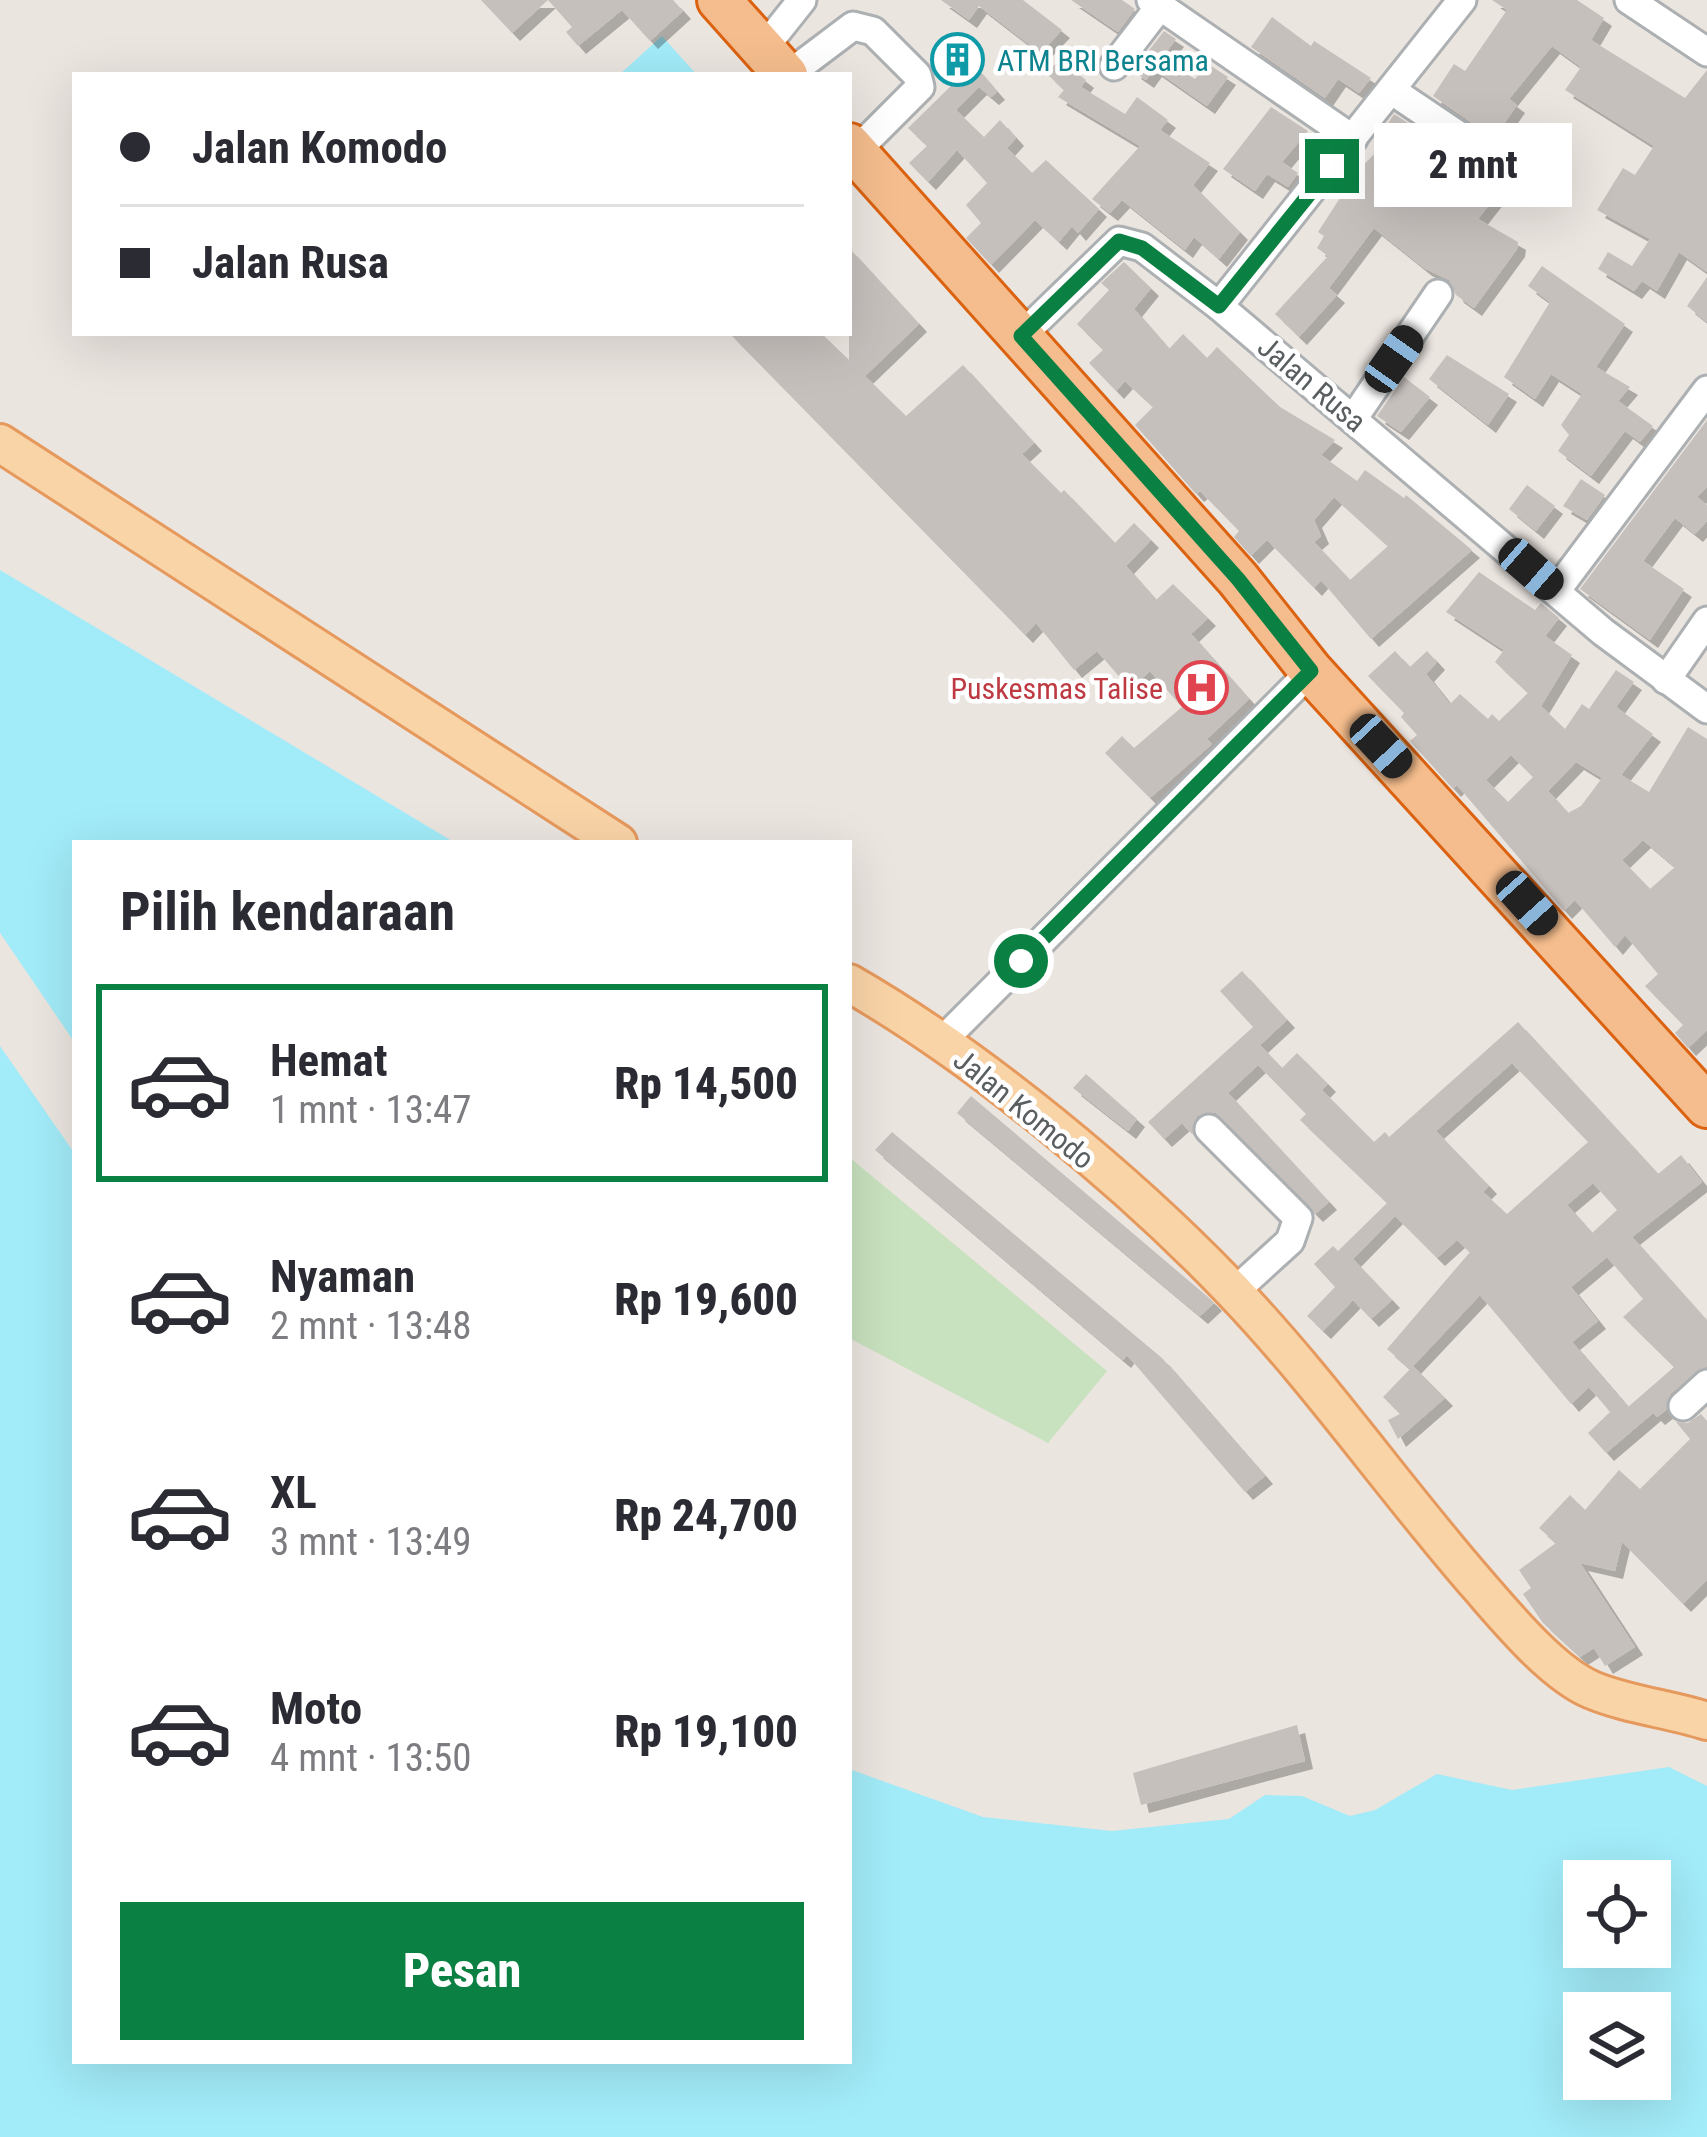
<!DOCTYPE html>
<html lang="id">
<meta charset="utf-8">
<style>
:root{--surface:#fff;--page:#f7f7f7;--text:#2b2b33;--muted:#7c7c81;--line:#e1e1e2;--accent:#0b8043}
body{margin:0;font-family:"Roboto Condensed",sans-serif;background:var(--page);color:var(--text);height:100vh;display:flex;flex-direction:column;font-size:45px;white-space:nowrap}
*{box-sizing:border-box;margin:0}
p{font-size:39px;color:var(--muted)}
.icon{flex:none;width:66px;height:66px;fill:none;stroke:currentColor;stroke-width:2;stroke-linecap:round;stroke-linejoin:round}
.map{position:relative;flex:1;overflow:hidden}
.panel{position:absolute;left:72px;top:840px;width:780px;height:1224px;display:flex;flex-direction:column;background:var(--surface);border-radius:0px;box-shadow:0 12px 48px #0002}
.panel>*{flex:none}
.top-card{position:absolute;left:72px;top:72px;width:780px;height:264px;border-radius:0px;box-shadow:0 12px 48px #0002;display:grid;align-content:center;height:264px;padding:0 48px;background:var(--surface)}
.tools{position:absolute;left:1563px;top:1860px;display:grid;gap:24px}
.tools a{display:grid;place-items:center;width:108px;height:108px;border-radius:0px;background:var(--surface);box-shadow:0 12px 48px #0002;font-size:60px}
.end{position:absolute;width:54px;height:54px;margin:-27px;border:15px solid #0b8043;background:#fff;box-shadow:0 0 0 6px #fff}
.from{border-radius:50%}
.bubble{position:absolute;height:84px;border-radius:0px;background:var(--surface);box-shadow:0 12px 48px #0002;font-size:39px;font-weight:800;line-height:84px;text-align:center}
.car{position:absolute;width:36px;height:72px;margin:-36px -18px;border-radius:15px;box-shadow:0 0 9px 3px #0007;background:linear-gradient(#222 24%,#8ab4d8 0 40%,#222 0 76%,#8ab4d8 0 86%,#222 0)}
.top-card b{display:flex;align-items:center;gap:42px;height:114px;font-size:45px}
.top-card b+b{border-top:3px solid var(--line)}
.top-card i{width:30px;height:30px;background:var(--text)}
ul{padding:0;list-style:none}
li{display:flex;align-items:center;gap:36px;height:198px;margin:0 24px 18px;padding:0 24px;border:6px solid transparent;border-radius:0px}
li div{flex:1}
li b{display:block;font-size:45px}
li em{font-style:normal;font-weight:800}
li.current{border-color:var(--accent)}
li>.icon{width:108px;height:108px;stroke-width:1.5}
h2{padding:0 48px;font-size:54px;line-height:144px}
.button{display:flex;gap:24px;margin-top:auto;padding:24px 48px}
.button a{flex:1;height:138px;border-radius:0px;background:var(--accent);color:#fff;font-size:48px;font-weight:800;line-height:138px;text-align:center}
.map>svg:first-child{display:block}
</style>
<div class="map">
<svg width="1707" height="2137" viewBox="0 0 1707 2137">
<defs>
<filter id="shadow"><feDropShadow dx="8" dy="8" stdDeviation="0" flood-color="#0004"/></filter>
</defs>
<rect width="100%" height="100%" fill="#ebe5e0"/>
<!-- green -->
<path fill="#c8e1be" d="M849 1157 1107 1371 1048 1443 849 1338Z"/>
<!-- water -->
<g fill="#a2ebf8" fill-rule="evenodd">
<path d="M662 36 697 75H620V74Z"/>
<path d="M0 570 437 832 455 843H75V1043L0 933Z"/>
<path d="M0 1046 75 1154V2061H849V1769L983 1817 1112 1831 1229 1819 1265 1795 1302 1796 1350 1816 1375 1810 1437 1774 1512 1790 1669 1767 1707 1786V2137H0ZM1650 1881V1947H1584V1881ZM1650 2013V2079H1584V2013Z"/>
</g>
<!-- building -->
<g fill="#c6c0bd" fill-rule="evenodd" filter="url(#shadow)">
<path d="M481 0H673L683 11 650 41 622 10 578 46 566 32 572 27 548 0 512 33Z"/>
<path d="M941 0H1023L1062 30 1040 53 979 6 969 20Z"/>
<path d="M1071 0H1122L1135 9 1118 32Z"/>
<path d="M1492 0H1577L1604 18 1591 40 1685 98 1707 70V272L1679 252 1657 291 1642 281 1634 291 1598 269 1608 252 1632 266 1650 239 1597 210 1623 168 1635 175 1654 146 1565 90 1581 67 1552 46 1509 99 1517 105 1494 138 1433 96 1454 64 1465 71 1507 10Z"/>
<path d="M1272 17 1311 46 1314 41 1371 78 1359 93 1338 79 1325 98 1251 47Z"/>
<path d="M1164 31 1176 39 1162 58 1195 79 1208 64 1228 77 1207 106 1154 69 1146 80 1133 71Z"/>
<path d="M959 48 997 92 991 97 979 87 956 110 984 137 1000 120 1016 138 1007 148 1032 173 1046 160 1099 209 1078 233 1072 226 1059 242 1035 220 991 265 966 238 981 223 966 205 987 183 957 150 928 182 909 163 927 146 908 128 963 74 947 62Z"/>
<path d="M1059 59 1086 80 1081 87 1125 114 1137 97 1168 120 1160 130 1210 163 1193 185 1240 232 1219 259 1194 237 1185 250 1122 200 1110 213 1092 199 1140 146 1058 97 1064 90 1047 74Z"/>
<path d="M1271 107 1308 131 1282 162 1298 173 1288 187 1267 174 1255 191 1223 169Z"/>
<path d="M1394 114 1437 142 1413 180 1444 204 1475 168 1503 187 1478 219 1518 242 1517 249 1474 308 1456 295 1449 280 1424 268 1374 228 1329 288 1337 295 1299 337 1275 314 1328 256 1317 248 1324 236 1318 232 1358 170 1393 136 1384 130Z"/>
<path d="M849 248 919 324 865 376 906 416 963 365 1034 443 1022 454 1061 493 1064 490 1115 543 1134 523 1151 540 1126 566 1156 600 1173 584 1208 618 1191 634 1249 699 1207 739 1212 744 1150 798 1105 753 1122 736 1134 748 1182 707 1150 671 1130 689 1097 651 1074 670 1036 623 1025 635 729 333H821L849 360Z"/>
<path d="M1124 262 1151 288 1134 309 1169 349 1183 334 1207 358 1217 347 1280 407 1335 440 1321 455 1357 481 1365 470 1404 498 1406 495 1472 550 1371 639 1321 580 1314 588 1267 540 1251 556 1234 537 1239 531 1200 491 1196 494 1135 425 1153 407 1125 381 1116 391 1089 363 1103 350 1077 324 1109 290 1101 283ZM1334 497 1388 546 1350 580 1314 542 1321 536 1314 520Z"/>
<path d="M1542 266 1625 324 1596 367 1630 387 1618 401 1653 426 1640 442 1625 431 1591 476 1558 451 1569 435 1561 425 1582 394 1551 374 1535 399 1504 377 1550 302 1528 286Z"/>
<path d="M1707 277V322L1687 306Z"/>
<path d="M1447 355 1509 394 1488 425 1429 379Z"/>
<path d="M1404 377 1430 397 1401 432 1377 416Z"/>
<path d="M1707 420V487L1697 497 1707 505V521L1695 534 1675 518 1643 561 1684 589 1650 640 1580 589Z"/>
<path d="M1581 479 1605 495 1587 520 1563 506Z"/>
<path d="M1527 485 1555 506 1536 531 1509 509Z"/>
<path d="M1479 572 1535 610 1541 603 1559 618 1545 636 1572 655 1541 706 1565 729 1582 704 1589 709 1616 670 1634 682 1616 707 1653 734 1621 775 1649 792 1688 727 1707 739V1030L1688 1048 1675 1033 1683 1025 1645 986 1658 974 1625 935 1615 947 1575 900 1564 911 1457 785 1453 789 1410 741 1417 735 1401 717 1404 713 1368 676 1395 651 1410 667 1427 651 1437 662 1426 674 1450 704 1460 694 1488 719 1492 714 1499 721 1528 693 1495 662 1504 650 1446 612ZM1511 755 1533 777 1508 802 1486 780ZM1576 762 1602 778 1581 806 1568 813 1548 791ZM1643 840 1675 867 1650 889 1622 860Z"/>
<path d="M1242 971 1287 1020 1260 1045 1282 1068 1297 1053 1328 1084 1322 1090 1374 1142 1385 1132 1389 1137 1518 1022 1658 1174 1681 1155 1702 1182 1632 1237 1707 1321V1366L1671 1393 1666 1410 1657 1417 1653 1413 1606 1453 1588 1433 1610 1412 1589 1387 1571 1404 1480 1295 1413 1366 1445 1398 1398 1439 1388 1420 1400 1414 1383 1397 1410 1369 1387 1349 1470 1252 1457 1240 1437 1258 1395 1216 1353 1259 1392 1300 1371 1319 1353 1300 1323 1331 1307 1316 1335 1287 1314 1264 1333 1246 1338 1251 1387 1203 1300 1120 1306 1114 1258 1065 1228 1093 1329 1202 1315 1214 1215 1112 1197 1116 1192 1134 1182 1123 1164 1139 1148 1122 1253 1027 1220 991ZM1512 1063 1588 1142 1507 1214 1483 1192 1489 1186 1436 1131ZM1593 1183 1617 1210 1592 1233 1567 1205ZM1607 1257 1643 1299 1623 1317 1674 1367 1628 1407 1572 1342 1598 1321 1571 1287Z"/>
<path d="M1086 1074 1137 1119 1128 1131 1073 1088Z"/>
<path d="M971 1096 1208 1297 1214 1303 1200 1316 957 1113Z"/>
<path d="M892 1132 1162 1358 1265 1476 1245 1492 1127 1355 1123 1360 875 1150Z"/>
<path d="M1701 1414 1707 1421V1580L1683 1604 1622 1542 1615 1571 1580 1563 1635 1647 1605 1666 1594 1648 1580 1657 1543 1623 1523 1594 1531 1588 1519 1570 1556 1543 1539 1528 1570 1495 1585 1510 1619 1470 1640 1489 1690 1439 1676 1422 1688 1423Z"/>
<path d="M1297 1725 1305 1761 1141 1805 1133 1773Z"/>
</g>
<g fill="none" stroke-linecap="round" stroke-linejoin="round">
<defs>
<g id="minor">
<path d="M1151 0 1353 139"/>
<path d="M1462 0 1219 306 1603 632 1707 709"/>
<path d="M1629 0 1707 52"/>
<path d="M763 49 802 0"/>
<path d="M1114 66 1160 6"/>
<path d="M788 75 853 26 873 31 917 75 920 87 855 152"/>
<path d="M1391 90 1516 174"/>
<path d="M1021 336 1119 241 1142 247 1219 306"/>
<path d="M1353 419 1438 294"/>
<path d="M1556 591 1707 390"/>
<path d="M1666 680 1707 621"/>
<path d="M941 1042 1311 671"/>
<path d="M1209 1129 1298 1218 1290 1241 1234 1292"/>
<path d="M1683 1406 1707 1384"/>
</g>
<g id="major">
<path d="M0 443 618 843"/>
<path d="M849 983C978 1057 1130 1183 1233 1291 1321 1383 1395 1490 1479 1586 1507 1618 1552 1673 1592 1690 1628 1705 1670 1709 1707 1721"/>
</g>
<g id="highway">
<path d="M719 0 786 75"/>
<path d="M849 145 1238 579 1311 671 1707 1106"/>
</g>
</defs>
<!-- minor casing -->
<use href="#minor" stroke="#acb0b2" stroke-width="33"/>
<!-- major casing -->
<use href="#major" stroke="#e6995d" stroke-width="42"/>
<!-- highway casing -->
<use href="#highway" stroke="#db6210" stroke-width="48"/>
<!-- minor -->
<use href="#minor" stroke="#fff" stroke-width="27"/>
<!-- major -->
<use href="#major" stroke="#f9d4a7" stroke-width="36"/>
<!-- highway -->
<use href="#highway" stroke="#f5bd8d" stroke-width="42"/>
</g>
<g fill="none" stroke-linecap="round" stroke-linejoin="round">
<!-- route -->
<path stroke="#0b8043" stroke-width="15" d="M1021 961 1311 671 1238 579 1021 336 1119 241 1142 248 1219 306 1332 166"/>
</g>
<!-- icons -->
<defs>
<symbol id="building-ring" viewBox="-11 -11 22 22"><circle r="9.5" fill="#fff" stroke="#0f9aa8" stroke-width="1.5"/><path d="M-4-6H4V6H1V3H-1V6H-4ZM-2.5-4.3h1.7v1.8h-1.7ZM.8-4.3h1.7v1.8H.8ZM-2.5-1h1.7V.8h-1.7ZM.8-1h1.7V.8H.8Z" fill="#0f9aa8"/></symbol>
<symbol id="hospital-ring" viewBox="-11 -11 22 22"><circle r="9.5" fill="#fff" stroke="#e0444e" stroke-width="1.5"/><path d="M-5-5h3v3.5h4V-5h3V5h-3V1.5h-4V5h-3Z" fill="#e0444e"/></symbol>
</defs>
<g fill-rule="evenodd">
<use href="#building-ring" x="928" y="30" width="59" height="59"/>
<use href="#hospital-ring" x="1172" y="658" width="59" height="59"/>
</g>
<g text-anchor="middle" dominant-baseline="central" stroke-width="9" stroke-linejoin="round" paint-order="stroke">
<!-- culture labels -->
<g font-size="30" fill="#0d838f" stroke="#fff" text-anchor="start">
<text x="997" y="60">ATM BRI Bersama</text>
</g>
<!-- street labels -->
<g font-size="30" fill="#595e60" stroke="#fff">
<text transform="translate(1312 384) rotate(40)">Jalan Rusa</text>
<text transform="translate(1024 1109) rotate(39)">Jalan Komodo</text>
</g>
<!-- health labels -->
<g font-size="30" fill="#be3a42" stroke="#fff" text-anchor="end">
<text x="1163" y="688">Puskesmas Talise</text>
</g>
</g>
</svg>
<div class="tools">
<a><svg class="icon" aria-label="locate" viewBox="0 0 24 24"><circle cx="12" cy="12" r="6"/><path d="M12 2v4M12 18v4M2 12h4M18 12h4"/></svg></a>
<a><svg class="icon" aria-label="layers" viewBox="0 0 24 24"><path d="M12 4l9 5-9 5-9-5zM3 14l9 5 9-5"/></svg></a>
</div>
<i class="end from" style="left:1021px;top:961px"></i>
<i class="end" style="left:1332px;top:166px"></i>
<div class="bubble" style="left:1374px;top:123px;width:198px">2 mnt</div>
<i class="car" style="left:1394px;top:359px;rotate:35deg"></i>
<i class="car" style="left:1531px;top:569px;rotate:131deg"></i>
<i class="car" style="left:1381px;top:746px;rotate:137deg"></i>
<i class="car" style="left:1527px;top:903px;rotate:138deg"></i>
<div class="top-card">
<b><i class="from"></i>Jalan Komodo</b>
<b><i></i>Jalan Rusa</b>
</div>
<section class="panel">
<h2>Pilih kendaraan</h2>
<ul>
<li class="current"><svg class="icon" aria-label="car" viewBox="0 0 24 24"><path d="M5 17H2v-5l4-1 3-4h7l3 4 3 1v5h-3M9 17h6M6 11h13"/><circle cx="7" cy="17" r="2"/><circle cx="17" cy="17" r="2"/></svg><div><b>Hemat</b><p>1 mnt · 13:47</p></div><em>Rp 14,500</em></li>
<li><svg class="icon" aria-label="car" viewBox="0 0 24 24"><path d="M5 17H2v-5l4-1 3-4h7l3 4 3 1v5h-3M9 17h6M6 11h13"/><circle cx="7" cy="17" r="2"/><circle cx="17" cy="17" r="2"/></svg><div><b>Nyaman</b><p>2 mnt · 13:48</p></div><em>Rp 19,600</em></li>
<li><svg class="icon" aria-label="car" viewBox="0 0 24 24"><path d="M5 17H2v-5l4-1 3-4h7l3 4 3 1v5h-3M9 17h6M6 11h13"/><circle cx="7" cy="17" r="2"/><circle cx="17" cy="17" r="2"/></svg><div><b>XL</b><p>3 mnt · 13:49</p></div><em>Rp 24,700</em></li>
<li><svg class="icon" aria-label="car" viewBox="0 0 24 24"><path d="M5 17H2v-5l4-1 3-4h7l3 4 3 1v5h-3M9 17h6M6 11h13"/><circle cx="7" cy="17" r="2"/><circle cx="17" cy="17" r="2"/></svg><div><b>Moto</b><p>4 mnt · 13:50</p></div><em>Rp 19,100</em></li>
</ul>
<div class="button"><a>Pesan</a></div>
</section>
</div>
